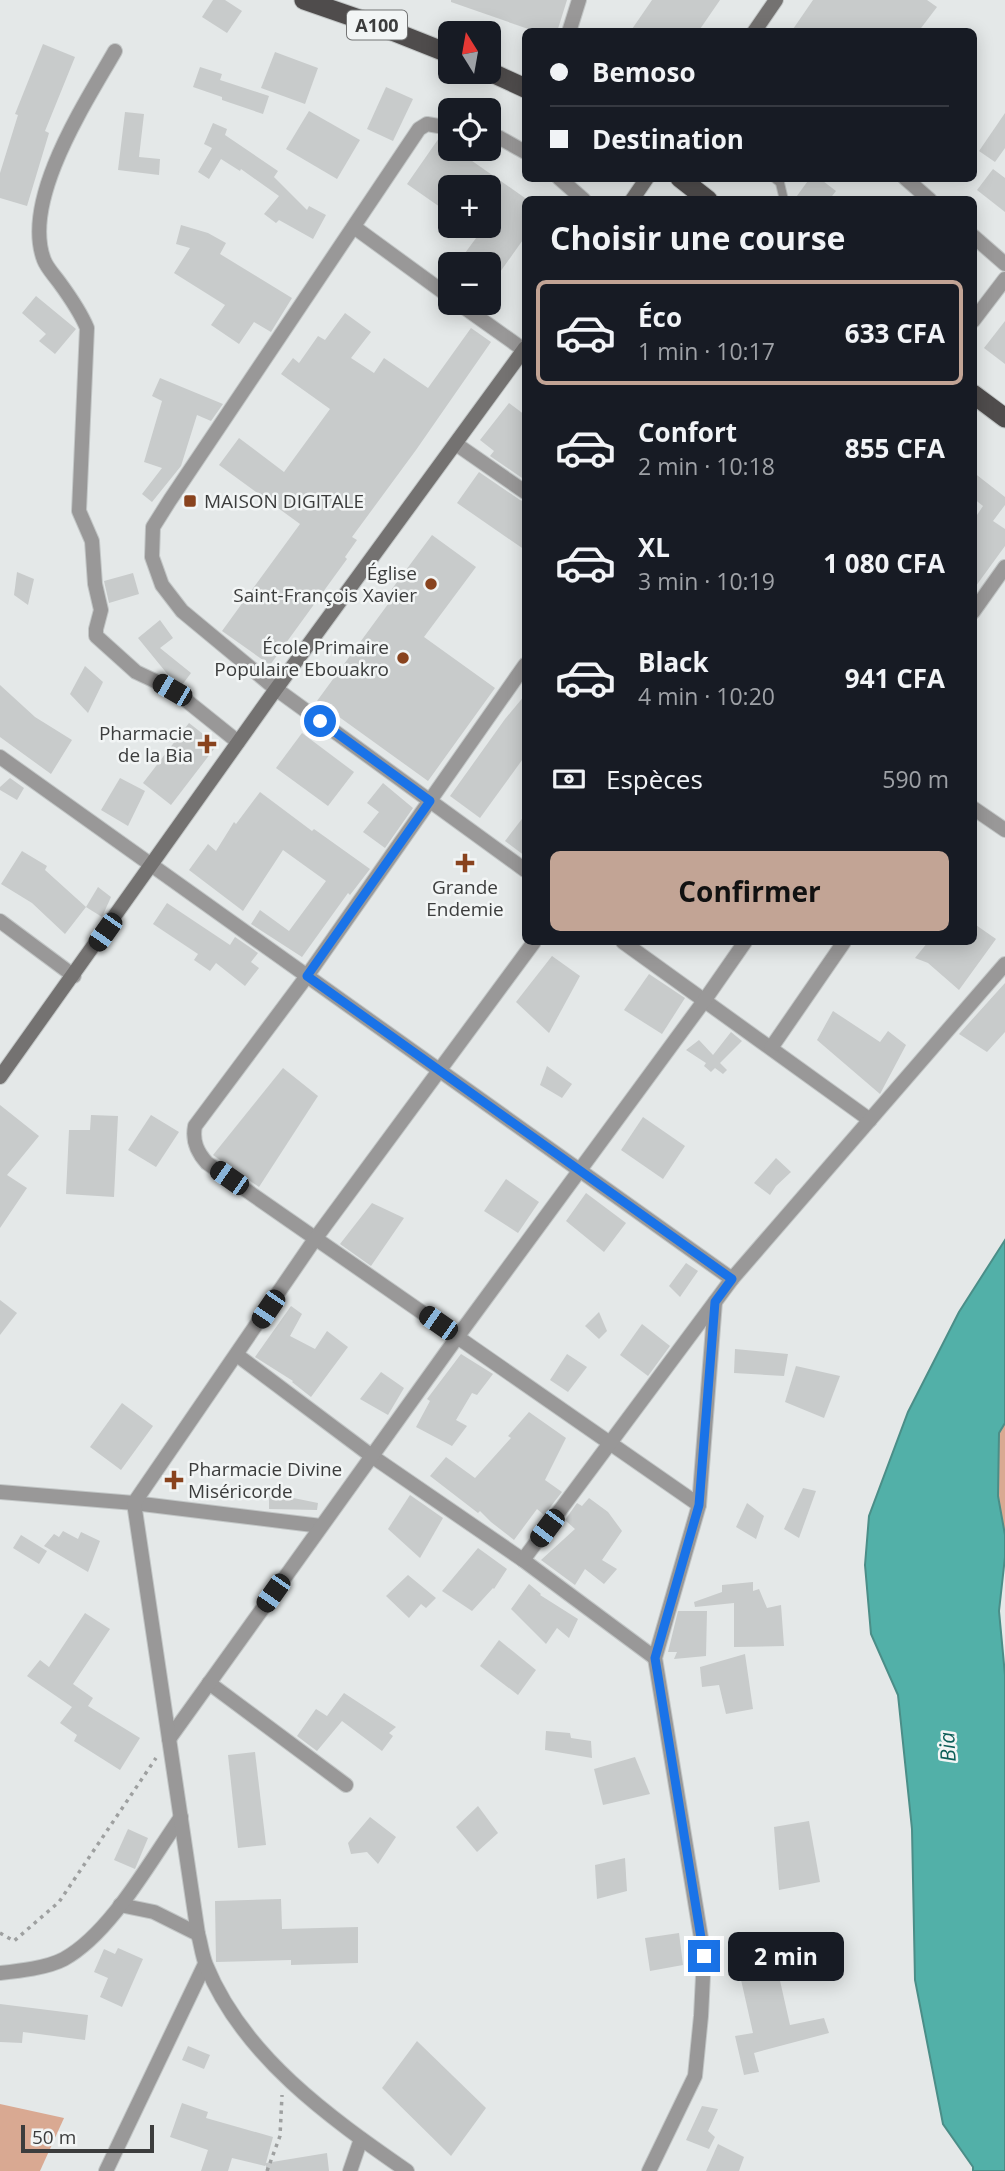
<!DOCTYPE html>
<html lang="fr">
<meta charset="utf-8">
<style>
:root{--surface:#171b24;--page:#20242c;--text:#f1f3f6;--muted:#9ea1a6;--line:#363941;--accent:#c2a495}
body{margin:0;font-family:"Open Sans",sans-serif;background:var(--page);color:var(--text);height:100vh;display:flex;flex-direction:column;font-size:26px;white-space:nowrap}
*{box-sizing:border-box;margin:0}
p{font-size:23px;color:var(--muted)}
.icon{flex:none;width:38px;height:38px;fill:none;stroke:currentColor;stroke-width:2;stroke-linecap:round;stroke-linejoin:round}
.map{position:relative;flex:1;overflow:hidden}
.drawer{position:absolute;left:522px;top:196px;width:455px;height:749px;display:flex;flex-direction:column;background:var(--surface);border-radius:10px;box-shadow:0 4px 18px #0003}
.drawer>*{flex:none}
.top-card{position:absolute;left:522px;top:28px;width:455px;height:154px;border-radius:10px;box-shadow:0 4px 18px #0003;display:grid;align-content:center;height:154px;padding:0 28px;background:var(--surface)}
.needle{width:46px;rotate:349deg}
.buttons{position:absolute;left:438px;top:21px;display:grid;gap:14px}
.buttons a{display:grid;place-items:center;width:63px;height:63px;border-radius:10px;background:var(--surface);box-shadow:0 4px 18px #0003;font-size:35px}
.scale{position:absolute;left:21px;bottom:18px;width:133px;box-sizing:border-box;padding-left:7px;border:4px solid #3c3d3d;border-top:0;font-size:19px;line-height:24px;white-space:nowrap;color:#3c3d3d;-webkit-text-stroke:5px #f2f5f5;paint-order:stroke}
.end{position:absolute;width:32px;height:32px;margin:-16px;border:9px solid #1a73e8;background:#fff;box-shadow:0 0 0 4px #fff}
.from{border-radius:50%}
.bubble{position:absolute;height:49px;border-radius:10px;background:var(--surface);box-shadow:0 4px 18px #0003;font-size:23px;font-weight:700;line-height:49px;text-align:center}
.car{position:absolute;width:21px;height:42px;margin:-21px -10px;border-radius:9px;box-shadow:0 0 5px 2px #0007;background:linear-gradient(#222 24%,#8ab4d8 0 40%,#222 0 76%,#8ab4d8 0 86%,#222 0)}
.top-card b{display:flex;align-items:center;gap:24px;height:66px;font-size:26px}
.top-card b+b{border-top:2px solid var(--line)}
.top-card i{width:18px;height:18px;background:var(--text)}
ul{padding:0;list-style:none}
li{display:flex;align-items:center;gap:21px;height:105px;margin:0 14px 10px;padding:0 14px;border:4px solid transparent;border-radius:10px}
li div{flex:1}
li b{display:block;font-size:26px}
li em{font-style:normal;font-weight:700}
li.active{border-color:var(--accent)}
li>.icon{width:63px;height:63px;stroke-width:1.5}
h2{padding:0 28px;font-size:32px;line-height:84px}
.pay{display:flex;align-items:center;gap:18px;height:77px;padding:0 28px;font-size:26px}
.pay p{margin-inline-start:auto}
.cta{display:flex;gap:14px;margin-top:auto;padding:14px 28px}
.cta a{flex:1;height:80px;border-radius:10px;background:var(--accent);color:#111;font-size:28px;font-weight:700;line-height:80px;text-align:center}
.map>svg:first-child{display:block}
</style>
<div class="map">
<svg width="1005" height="2171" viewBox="0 0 1005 2171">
<rect width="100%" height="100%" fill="#e4e8e8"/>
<!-- green -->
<g fill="#d9a992">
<path d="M1005 1423V1535L998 1496 999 1433Z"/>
<path d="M0 2104 64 2118 40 2171H0Z"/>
</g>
<!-- water -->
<path fill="#52b0a8" stroke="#4b8e88" stroke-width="2" d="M1005 1240V1423L999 1433 998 1496 1005 1535V1557L999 1611 1005 1675V2171H973V2167L943 2124 915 1980 912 1829 898 1695 871 1634 865 1565 869 1516 908 1412 959 1312Z"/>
<!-- building -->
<g fill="#c8cbcb">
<path d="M213 0H225L242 11 227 33 202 17Z"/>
<path d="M451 0H567L557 32H537L451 2Z"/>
<path d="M652 0H720L698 32H630Z"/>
<path d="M813 0H927L937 7 918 32H791Z"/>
<path d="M43 44 75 57 45 131 49 133 27 206 0 198V173L18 115 15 114Z"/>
<path d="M275 52 318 68 305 104 261 88Z"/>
<path d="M200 67 222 74 220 80 269 96 263 114 222 100V97L193 87Z"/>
<path d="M386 87 413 99 393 141 367 129Z"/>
<path d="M309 111 360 140 337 179 286 149Z"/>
<path d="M125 112 144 114 139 157 160 159 159 175 118 170Z"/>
<path d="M1005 113V148L995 162 979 151Z"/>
<path d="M213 123 227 129 225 135 278 171 274 177 307 210 309 206 326 215 313 239 279 220 276 223 264 214 279 196 241 169 240 171 221 159 209 179 198 172 212 148 204 144Z"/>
<path d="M439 138 450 145V149H455L525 198V237L488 289V264H457L479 234 467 226H488V187H450V214L407 184Z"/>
<path d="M993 169 1005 178V212L977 190Z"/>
<path d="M810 178H819L836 191 829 200H794Z"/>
<path d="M181 225 208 233 226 243 220 254 292 298 271 332 254 322 239 344 211 325 225 305 174 273 190 248 176 244Z"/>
<path d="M36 296 76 329 55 354 39 341 46 334 22 313Z"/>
<path d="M345 313 371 332 351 358 374 373 384 358 428 388 471 328 491 342 416 450 352 537 357 540 345 557 347 559 270 665 222 631 300 524 219 465 239 438 284 472 330 409 281 374 293 358 299 363 318 336 325 340Z"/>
<path d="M1005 321V364L984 348Z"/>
<path d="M160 378 223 404 211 421 197 415 181 466 152 502 142 494 162 468 144 462 162 401 152 396Z"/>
<path d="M509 403 525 415V480L490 456 494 451 480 440Z"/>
<path d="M479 472 520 500 525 502V550L457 503Z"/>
<path d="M973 472 1005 497V505L993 521 1005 529V546L973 590V521L983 506 973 498Z"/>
<path d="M432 535 476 567 424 637 495 688 428 781 317 701 391 600 386 597Z"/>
<path d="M17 572 34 579 28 605 14 595Z"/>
<path d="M133 573 139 594 109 603 104 581Z"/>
<path d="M160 620 173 638 160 648 191 673 182 685 169 676 138 638Z"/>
<path d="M85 666 103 682 88 713 70 694Z"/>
<path d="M0 685 35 717 72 740 51 774 0 737Z"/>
<path d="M525 695V756L480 818 450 796 505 719Z"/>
<path d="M189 723 217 745 171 805 143 783Z"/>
<path d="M302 733 354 772 328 806 276 768Z"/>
<path d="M10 778 24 788 17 800 0 790V787Z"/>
<path d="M120 778 145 791 128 826 101 810Z"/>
<path d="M383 783 413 808 385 848 363 832 379 812 367 803Z"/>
<path d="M260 792 312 831 314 829 370 869 350 895 348 893 302 957 251 924 260 910 289 931 326 881 283 850 243 911 189 870 208 844 216 851 234 822 236 824Z"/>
<path d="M525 815V856L505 841Z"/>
<path d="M22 851 47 866 45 870 86 907 65 934 32 903 1 884Z"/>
<path d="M98 887 111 897 102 917 86 907Z"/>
<path d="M167 903 230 945 235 937 258 953 251 962 259 968 245 986 216 963 210 971 194 960 198 954 153 924Z"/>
<path d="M973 923 996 939 959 990 928 963 915 958 928 942H973Z"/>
<path d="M552 956 580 976 549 1033 516 1002Z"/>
<path d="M649 974 685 998 662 1034 624 1010Z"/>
<path d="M1005 983V1032L987 1052 959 1034Z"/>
<path d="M833 1011 880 1042 888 1031 906 1045 880 1094 817 1040Z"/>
<path d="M731 1032 742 1041 720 1063 727 1070 723 1074 715 1068 711 1072 704 1066 706 1063 686 1050 699 1040 713 1055Z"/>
<path d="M547 1066 572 1084 562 1098 540 1085Z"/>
<path d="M283 1068 318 1096 259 1187 213 1155Z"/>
<path d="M0 1105 39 1136 7 1175 27 1188 0 1228Z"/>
<path d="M91 1115 118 1116 114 1197 66 1194 69 1130H90Z"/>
<path d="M151 1115 179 1132 156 1167 128 1150Z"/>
<path d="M643 1117 685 1146 663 1179 621 1150Z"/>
<path d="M776 1158 791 1172 776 1186 770 1195 754 1183Z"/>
<path d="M506 1179 539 1202 518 1233 484 1211Z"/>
<path d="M586 1193 626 1223 604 1252 566 1221Z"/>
<path d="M372 1203 404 1218 371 1266 340 1244Z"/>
<path d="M686 1263 698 1271 680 1297 669 1286Z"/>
<path d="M0 1300 17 1313 0 1335Z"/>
<path d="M291 1306 302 1314 290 1336 315 1349 327 1331 348 1347 311 1397 292 1382 293 1381 255 1357Z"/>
<path d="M599 1312 607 1331 599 1339 585 1326Z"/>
<path d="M642 1324 670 1346 648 1376 620 1355Z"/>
<path d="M735 1349 788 1354 784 1376 734 1373Z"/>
<path d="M461 1354 493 1374 477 1395 472 1393 456 1420 467 1426 452 1446 416 1427 430 1401 427 1399Z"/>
<path d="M567 1354 587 1367 568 1392 550 1380Z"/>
<path d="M796 1366 840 1376 824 1418 785 1402Z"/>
<path d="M381 1372 404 1388 388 1415 360 1399Z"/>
<path d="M122 1403 153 1426 121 1470 90 1447Z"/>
<path d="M529 1412 566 1438 545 1480 562 1492 544 1515 537 1509 514 1540 491 1522 480 1511 478 1513 430 1476 446 1457 475 1478 511 1438 508 1436Z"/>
<path d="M803 1488 816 1491 799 1538 784 1529Z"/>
<path d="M269 1493 318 1503 317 1510 269 1509Z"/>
<path d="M410 1495 443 1518 420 1558 388 1529Z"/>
<path d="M589 1498 608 1512 622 1531 602 1560 617 1569 604 1584 585 1569 575 1585 541 1560 575 1529 565 1520 577 1503 582 1506Z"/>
<path d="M747 1503 764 1516 756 1539 736 1527Z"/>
<path d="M63 1531 78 1539 81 1532 100 1541 88 1572 44 1546 54 1534 59 1537Z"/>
<path d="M21 1535 47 1551 39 1564 13 1548Z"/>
<path d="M478 1548 507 1569 494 1589 493 1588 472 1611 442 1591Z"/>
<path d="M408 1575 436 1598 426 1608 421 1604 409 1618 386 1596Z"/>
<path d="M753 1582V1591L759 1589 767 1608 781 1605 784 1646 734 1647V1603L695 1607 694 1602 722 1592V1585Z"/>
<path d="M529 1584 541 1594 540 1595 578 1619 569 1638 557 1628 546 1644 511 1609Z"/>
<path d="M678 1611H707L706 1656 674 1659 677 1652H668Z"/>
<path d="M85 1613 110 1629 73 1684 93 1698 88 1706 140 1738 120 1770 74 1741 77 1735 60 1723 72 1707 27 1676 40 1660 49 1667Z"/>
<path d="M499 1640 536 1670 518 1695 480 1666Z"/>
<path d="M745 1654 753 1709 726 1714 719 1685 702 1687 700 1667Z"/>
<path d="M344 1693 396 1727 389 1733 393 1736 382 1751 342 1721 317 1751 297 1736 316 1709 327 1716Z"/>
<path d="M546 1731 570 1733 571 1738 591 1741 592 1758 545 1750Z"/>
<path d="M255 1752 266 1845 238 1848 228 1755Z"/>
<path d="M635 1757 650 1794 603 1805 594 1769Z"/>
<path d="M478 1806 498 1833 477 1852 456 1827Z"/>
<path d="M370 1817 396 1837 378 1864 367 1852 351 1854 348 1843Z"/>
<path d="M809 1821 820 1882 779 1890 774 1827Z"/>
<path d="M128 1829 148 1838 135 1869 114 1860Z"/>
<path d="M625 1858 627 1891 597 1899 595 1865Z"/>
<path d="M281 1899 282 1929 358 1927V1963L291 1965V1960L216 1962 215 1901Z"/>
<path d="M679 1933 683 1965 650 1971 645 1938Z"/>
<path d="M118 1948 143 1959 122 2007 100 1997 108 1978 94 1972 104 1949 115 1954Z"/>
<path d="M774 1954 790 2025 824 2018 829 2033 754 2053 759 2072 744 2075 735 2036 753 2033 737 1962Z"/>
<path d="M0 2004 88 2015 85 2040 23 2032 22 2043 0 2042Z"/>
<path d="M417 2041 486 2108 451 2156 382 2088Z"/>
<path d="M188 2046 210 2055 204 2069 182 2060Z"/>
<path d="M182 2103 208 2112 206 2118 273 2137 266 2163 327 2153 329 2171H266V2165L265 2166 232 2158 228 2171H201L208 2150 170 2137Z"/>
<path d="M702 2106 718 2109 708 2131 715 2137 709 2149 686 2140Z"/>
<path d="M718 2144 744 2157 739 2171H706Z"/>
</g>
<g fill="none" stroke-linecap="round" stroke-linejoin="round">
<defs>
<path id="service" d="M774 178 780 183 784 200"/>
<g id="minor">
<path d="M569 32 579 0"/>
<path d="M115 51C86 102 21 200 44 260 47 268 54 275 59 282 70 297 80 311 87 328L79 511 92 541 95 584 101 610 96 629V636L136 672 172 689 238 742"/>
<path d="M450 128 427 124 419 129 170 500 153 527 152 557 162 585 182 611 276 689 525 870"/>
<path d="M488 136 500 138 525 152"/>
<path d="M559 178 584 200"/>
<path d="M905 178 930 200"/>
<path d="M354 227 450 297"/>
<path d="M973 236 1005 264"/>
<path d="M458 303 524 350"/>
<path d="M973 321 1005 279"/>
<path d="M456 444 525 492"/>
<path d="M973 612 1005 567"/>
<path d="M525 665 307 976 195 1126C192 1141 197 1152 207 1163L699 1505"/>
<path d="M0 757 732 1279"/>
<path d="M973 808 1005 830"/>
<path d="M0 921 74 976"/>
<path d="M623 942 870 1120"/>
<path d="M771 1048 844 942"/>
<path d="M237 1355 373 1457 523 1560 655 1658"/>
<path d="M0 1492 134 1503 321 1526"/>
<path d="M523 1560 732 1279 1005 964"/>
<path d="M209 1683 346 1785"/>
<path d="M169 1739 458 1336 704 1001 745 942"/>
<path d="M120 1905 154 1912 198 1934"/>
<path d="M0 1973C19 1971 47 1968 64 1959 111 1933 150 1861 181 1817"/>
<path d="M106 2171 205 1964"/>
<path d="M350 2171 361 2139"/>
<path d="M407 2171C329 2117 243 2056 206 1965 202 1955 201 1944 198 1934L134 1503 315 1239 534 942"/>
<path d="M649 2171 695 2076 701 2016 704 1956 655 1658 699 1505 715 1302"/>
</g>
<g id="secondary">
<path d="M754 32 776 0"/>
<path d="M632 200 647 178"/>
<path d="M0 1077 276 689 525 348"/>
</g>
<g id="trunk">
<path d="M304 0 382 27 450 54"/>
<path d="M488 71 525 88"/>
<path d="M680 178 708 200"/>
<path d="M973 394 1005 418"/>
</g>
</defs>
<!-- service casing -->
<use href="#service" stroke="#c2c6c6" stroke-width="10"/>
<!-- minor casing -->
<use href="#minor" stroke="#c2c6c6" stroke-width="16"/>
<!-- secondary casing -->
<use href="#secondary" stroke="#c2c6c6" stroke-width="16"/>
<!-- trunk casing -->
<use href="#trunk" stroke="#c2c6c6" stroke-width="21"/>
<!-- path -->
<g stroke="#9ea0a0" stroke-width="3.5" stroke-dasharray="3.5 5" stroke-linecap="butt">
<path d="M0 1933 14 1941 59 1902 156 1758"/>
<path d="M267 2171 280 2136 282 2095"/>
</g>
<!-- service -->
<use href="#service" stroke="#999898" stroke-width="8"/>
<!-- minor -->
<use href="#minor" stroke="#999898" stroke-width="14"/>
<!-- secondary -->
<use href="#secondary" stroke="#747271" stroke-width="14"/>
<!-- trunk -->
<use href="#trunk" stroke="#4f4c4c" stroke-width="19"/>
</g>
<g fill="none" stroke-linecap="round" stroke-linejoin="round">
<!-- route -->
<path stroke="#1a73e8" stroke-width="9" d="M320 721 430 801 307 976 732 1279 715 1302 699 1505 655 1658 704 1956"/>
</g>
<!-- markers -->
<g fill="#89431e" stroke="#f2f5f5" stroke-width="2.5">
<rect x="183" y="494" width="14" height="14" rx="3.5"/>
<circle cx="431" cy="584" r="7"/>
<circle cx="403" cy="658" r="7"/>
<path d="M203.5 733.5h7v7h7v7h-7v7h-7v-7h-7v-7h7z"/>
<path d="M461.5 852.5h7v7h7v7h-7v7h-7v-7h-7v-7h7z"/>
<path d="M170.5 1469.5h7v7h7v7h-7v7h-7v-7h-7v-7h7z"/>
</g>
<g text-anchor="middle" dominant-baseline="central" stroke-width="5" stroke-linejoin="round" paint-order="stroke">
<!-- shield labels -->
<rect fill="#f2f5f5" stroke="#737474" stroke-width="2" x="347" y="10.5" width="60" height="29" rx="5"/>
<g font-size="18" font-weight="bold" fill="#3c3d3d">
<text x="377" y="25">A100</text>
</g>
<!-- poi labels -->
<g font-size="19" fill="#3c3d3d" stroke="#f2f5f5" text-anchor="end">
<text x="204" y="501" text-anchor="start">MAISON DIGITALE</text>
<text x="417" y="573">Église<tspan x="417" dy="22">Saint-François Xavier</tspan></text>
<text x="389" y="647">École Primaire<tspan x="389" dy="22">Populaire Ebouakro</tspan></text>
<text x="193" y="733">Pharmacie<tspan x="193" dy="22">de la Bia</tspan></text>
<text x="465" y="887" text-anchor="middle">Grande<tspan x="465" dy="22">Endemie</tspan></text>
<text x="188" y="1469" text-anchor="start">Pharmacie Divine<tspan x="188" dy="22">Miséricorde</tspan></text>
</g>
<!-- water labels -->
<g font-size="21" font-style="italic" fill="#0c5e58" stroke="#f2f5f5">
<text transform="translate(947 1747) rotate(-93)">Bia</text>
</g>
</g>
</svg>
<div class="buttons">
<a><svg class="needle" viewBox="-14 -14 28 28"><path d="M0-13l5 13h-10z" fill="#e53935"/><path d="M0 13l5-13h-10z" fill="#9ea1a6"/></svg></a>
<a><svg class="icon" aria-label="locate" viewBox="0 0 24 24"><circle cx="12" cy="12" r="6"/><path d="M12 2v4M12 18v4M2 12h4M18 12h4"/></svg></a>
<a>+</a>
<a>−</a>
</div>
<div class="scale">50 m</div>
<i class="end from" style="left:320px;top:721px"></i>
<i class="end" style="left:704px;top:1956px"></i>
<div class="bubble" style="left:728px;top:1932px;width:116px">2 min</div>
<i class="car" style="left:172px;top:690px;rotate:300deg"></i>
<i class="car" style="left:105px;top:932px;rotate:215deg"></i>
<i class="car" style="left:229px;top:1178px;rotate:305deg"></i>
<i class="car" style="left:268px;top:1309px;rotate:214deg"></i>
<i class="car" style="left:438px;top:1323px;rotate:305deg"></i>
<i class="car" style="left:547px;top:1528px;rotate:217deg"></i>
<i class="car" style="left:273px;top:1593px;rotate:215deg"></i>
<div class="top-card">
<b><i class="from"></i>Bemoso</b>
<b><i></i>Destination</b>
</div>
<section class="drawer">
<h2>Choisir une course</h2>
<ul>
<li class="active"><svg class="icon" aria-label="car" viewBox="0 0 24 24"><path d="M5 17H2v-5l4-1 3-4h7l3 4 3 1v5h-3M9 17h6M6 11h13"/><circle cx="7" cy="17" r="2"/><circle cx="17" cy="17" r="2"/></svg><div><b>Éco</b><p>1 min · 10:17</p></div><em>633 CFA</em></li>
<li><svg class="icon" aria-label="car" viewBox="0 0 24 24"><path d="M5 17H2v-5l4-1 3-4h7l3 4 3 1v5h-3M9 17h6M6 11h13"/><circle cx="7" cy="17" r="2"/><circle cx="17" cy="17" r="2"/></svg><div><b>Confort</b><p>2 min · 10:18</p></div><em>855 CFA</em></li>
<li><svg class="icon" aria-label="car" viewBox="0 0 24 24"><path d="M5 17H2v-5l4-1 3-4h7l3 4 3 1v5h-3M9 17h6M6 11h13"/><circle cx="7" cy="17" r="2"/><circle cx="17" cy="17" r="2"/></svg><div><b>XL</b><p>3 min · 10:19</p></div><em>1 080 CFA</em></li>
<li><svg class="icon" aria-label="car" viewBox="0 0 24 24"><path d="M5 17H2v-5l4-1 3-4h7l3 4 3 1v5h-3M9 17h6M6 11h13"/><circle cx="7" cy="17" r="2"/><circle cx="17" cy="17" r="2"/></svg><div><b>Black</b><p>4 min · 10:20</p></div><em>941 CFA</em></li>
</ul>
<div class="pay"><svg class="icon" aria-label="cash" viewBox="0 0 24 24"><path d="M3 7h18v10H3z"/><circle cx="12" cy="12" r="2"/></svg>Espèces<p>590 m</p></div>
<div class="cta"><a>Confirmer</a></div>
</section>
</div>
